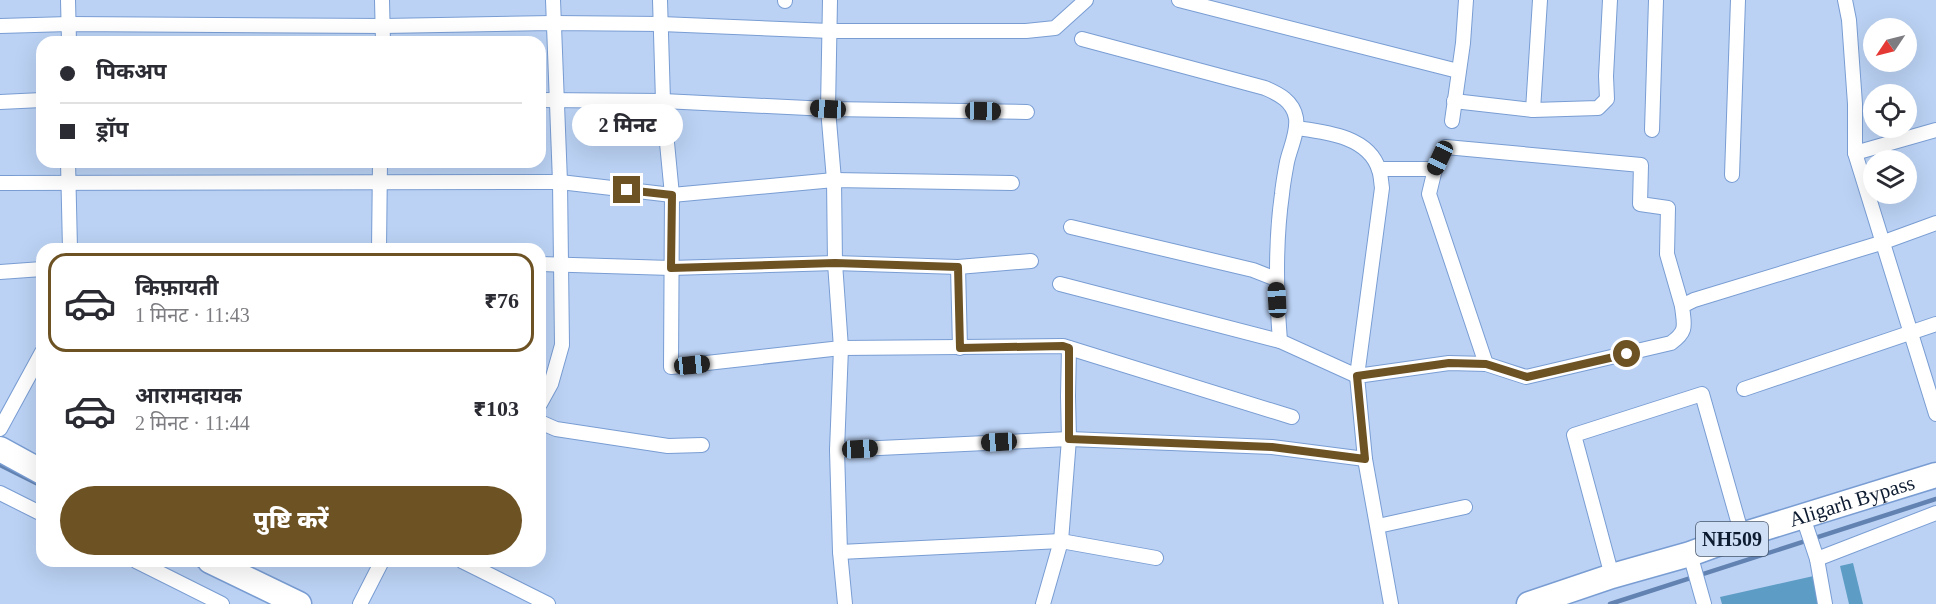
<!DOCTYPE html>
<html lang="hi">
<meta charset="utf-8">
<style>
:root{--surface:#fff;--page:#f2f2f3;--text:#2b2b33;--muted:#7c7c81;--line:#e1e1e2;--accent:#6d5224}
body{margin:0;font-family:"Times New Roman","Noto Sans Devanagari",serif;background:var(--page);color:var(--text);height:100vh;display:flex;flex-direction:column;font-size:22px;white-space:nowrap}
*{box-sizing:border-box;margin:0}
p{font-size:20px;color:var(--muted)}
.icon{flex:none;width:33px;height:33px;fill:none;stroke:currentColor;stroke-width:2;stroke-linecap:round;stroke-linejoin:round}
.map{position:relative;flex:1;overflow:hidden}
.panel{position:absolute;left:36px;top:243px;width:510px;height:324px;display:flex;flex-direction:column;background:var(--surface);border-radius:18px;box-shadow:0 6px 24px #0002}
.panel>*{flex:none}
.hud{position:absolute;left:36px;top:36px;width:510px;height:132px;border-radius:18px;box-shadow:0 6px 24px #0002;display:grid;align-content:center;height:132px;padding:0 24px;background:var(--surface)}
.needle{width:39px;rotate:235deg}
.buttons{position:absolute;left:1863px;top:18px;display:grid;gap:12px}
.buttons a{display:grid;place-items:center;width:54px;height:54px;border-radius:50%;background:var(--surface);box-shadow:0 6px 24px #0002;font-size:30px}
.end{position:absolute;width:27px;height:27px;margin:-14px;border:8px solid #6d5224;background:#fff;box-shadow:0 0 0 3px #fff}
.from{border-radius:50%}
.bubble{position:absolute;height:42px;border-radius:21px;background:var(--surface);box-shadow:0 6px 24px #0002;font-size:20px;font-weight:800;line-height:42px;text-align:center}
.car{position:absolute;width:18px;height:36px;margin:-18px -9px;border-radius:8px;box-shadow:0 0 4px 2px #0007;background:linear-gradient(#222 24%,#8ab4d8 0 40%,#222 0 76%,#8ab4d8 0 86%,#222 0)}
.hud b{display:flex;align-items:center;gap:21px;height:57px;font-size:22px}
.hud b+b{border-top:2px solid var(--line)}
.hud i{width:15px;height:15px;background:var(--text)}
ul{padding:10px 0 0;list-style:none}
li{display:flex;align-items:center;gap:18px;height:99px;margin:0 12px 9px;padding:0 12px;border:3px solid transparent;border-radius:18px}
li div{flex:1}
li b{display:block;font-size:22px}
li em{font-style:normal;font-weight:800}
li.current{border-color:var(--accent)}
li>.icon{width:54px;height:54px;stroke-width:1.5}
.primary-button{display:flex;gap:12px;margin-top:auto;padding:12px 24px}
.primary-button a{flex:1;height:69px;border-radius:36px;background:var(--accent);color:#fff;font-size:24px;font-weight:800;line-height:69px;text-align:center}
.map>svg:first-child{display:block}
</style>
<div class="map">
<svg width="1936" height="604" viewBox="0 0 1936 604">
<rect width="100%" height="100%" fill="#bbd2f4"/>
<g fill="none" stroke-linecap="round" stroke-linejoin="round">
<!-- stream -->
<g stroke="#6282b1" stroke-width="4.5">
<path d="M0 465 42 486"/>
<path d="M190 561 204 568"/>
<path d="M1610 604 1936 499"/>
</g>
</g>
<!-- building -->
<g fill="#5c9cc5">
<path d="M1853 563 1863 604H1849L1840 566Z"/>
<path d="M1818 575 1825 604H1722L1720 597Z"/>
</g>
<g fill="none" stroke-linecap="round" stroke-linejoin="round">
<defs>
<g id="minor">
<path d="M68 0 69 42"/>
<path d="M382 0 383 42"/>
<path d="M660 0 663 101 672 195 671 367 841 348 1063 346 1292 417"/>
<path d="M785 0V1"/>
<path d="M830 0 828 109 834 180 835 263 841 348 837 450 840 552 845 604"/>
<path d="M1179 0 1458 71"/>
<path d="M1845 0 1849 20 1855 104V153L1936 414"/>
<path d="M0 26 69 24 384 26 553 23 661 24 830 31H1026L1055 28 1086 0"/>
<path d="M1082 39 1265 88C1279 94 1293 101 1296 118 1298 133 1290 148 1287 162 1285 173 1283 183 1282 194 1275 243 1276 291 1280 341"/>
<path d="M540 100 663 101 828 109 1027 112"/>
<path d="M1454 101 1533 110 1598 108 1607 99 1606 76 1610 0"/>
<path d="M0 102 42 100"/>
<path d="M1533 110 1540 0"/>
<path d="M1452 121 1463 43 1466 0"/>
<path d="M1652 130 1656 0"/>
<path d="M1855 153 1936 130"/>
<path d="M68 162 70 249"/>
<path d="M1379 169H1435"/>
<path d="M1732 175 1738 0"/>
<path d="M0 183 560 182 672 195 834 180 1012 183"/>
<path d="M1071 227 1253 270 1276 279"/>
<path d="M379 249 380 162"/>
<path d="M540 264 671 268 835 263 958 267 1031 261"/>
<path d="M958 267 960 348"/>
<path d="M0 272 42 269"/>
<path d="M1060 284 1280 341 1357 376 1382 188C1381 182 1381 175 1379 170 1369 136 1325 132 1296 128"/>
<path d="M1486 364 1429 194 1435 169 1446 147 1641 165 1640 204 1668 208 1667 254 1682 306"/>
<path d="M1744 389 1936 324"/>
<path d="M540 404 551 384 562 345 560 182 553 0"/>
<path d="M540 422 556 429 668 446 702 445"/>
<path d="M0 429 42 352"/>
<path d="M837 450 1069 439 1272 447 1365 459"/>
<path d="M0 493 42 514"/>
<path d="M1803 517 1817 559 1825 604"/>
<path d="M1378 526 1465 507"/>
<path d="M840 552 1061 541 1156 558"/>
<path d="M1690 554 1704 604"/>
<path d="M1817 559 1936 513"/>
<path d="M136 561 222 604"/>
<path d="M462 561 548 604"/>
<path d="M1612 576 1574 435 1702 394 1742 535"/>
<path d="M360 604 382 561"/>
<path d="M1043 604 1061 541 1069 439 1068 396 1069 348"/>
<path d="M1391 604 1365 459 1357 376 1449 363 1486 364 1526 377 1671 343C1688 331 1684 325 1682 306L1694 300 1884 242 1936 223"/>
</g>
<g id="trunk">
<path d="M0 449 42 472"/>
<path d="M210 561 299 604"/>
<path id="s1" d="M1529 604 1612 576 1690 554 1742 535 1936 475"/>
</g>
</defs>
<!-- minor casing -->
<use href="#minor" stroke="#799dd3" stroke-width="16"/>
<!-- trunk casing -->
<use href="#trunk" stroke="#799dd3" stroke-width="27"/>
<!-- minor -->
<use href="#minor" stroke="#fff" stroke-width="14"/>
<!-- trunk -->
<use href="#trunk" stroke="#fff" stroke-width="24"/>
</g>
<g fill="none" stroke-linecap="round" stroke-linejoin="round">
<!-- route -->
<path stroke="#6d5224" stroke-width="8" d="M627 190 672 195 671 268 835 263 958 267 960 348 1063 346 1069 348V439L1272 447 1365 459 1357 376 1449 363 1486 364 1527 377 1627 354"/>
</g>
<g text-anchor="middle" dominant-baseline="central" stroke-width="4.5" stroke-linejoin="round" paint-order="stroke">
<!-- shield labels -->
<rect fill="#cfdff6" stroke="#47566b" stroke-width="1.5" x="1696" y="522" width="72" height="34" rx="4.5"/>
<g font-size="20" font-weight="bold" fill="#0d1b30">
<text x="1732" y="539">NH509</text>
</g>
<!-- street labels -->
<g font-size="21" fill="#0d1b30" stroke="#cfdff6">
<text stroke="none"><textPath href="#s1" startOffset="339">Aligarh Bypass</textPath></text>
</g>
</g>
</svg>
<div class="buttons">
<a><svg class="needle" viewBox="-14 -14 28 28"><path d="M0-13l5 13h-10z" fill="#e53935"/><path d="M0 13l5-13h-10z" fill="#7c7c81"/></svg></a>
<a><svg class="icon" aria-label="locate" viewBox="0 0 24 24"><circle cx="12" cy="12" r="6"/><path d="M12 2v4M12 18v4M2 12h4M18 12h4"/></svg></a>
<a><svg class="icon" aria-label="layers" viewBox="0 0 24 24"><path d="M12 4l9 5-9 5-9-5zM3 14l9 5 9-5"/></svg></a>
</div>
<i class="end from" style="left:1627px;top:354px"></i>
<i class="end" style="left:627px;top:190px"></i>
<div class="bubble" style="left:572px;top:104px;width:111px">2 मिनट</div>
<i class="car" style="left:828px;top:109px;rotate:273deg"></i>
<i class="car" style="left:983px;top:111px;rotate:91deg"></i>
<i class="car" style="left:1440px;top:158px;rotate:205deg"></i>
<i class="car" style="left:1277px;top:300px;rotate:357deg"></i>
<i class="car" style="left:692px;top:365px;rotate:84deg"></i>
<i class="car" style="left:999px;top:442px;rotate:267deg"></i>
<i class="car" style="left:860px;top:449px;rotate:87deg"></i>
<div class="hud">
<b><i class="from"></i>पिकअप</b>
<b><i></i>ड्रॉप</b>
</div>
<section class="panel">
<ul>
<li class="current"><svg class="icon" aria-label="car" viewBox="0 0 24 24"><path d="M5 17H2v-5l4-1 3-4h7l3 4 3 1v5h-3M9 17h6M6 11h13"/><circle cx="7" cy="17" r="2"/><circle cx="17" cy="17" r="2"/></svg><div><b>किफ़ायती</b><p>1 मिनट · 11:43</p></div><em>₹76</em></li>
<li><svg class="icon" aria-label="car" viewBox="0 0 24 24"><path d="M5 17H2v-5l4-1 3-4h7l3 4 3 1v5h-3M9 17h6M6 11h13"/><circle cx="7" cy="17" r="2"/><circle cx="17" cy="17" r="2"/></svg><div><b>आरामदायक</b><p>2 मिनट · 11:44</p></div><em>₹103</em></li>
</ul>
<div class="primary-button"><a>पुष्टि करें</a></div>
</section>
</div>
